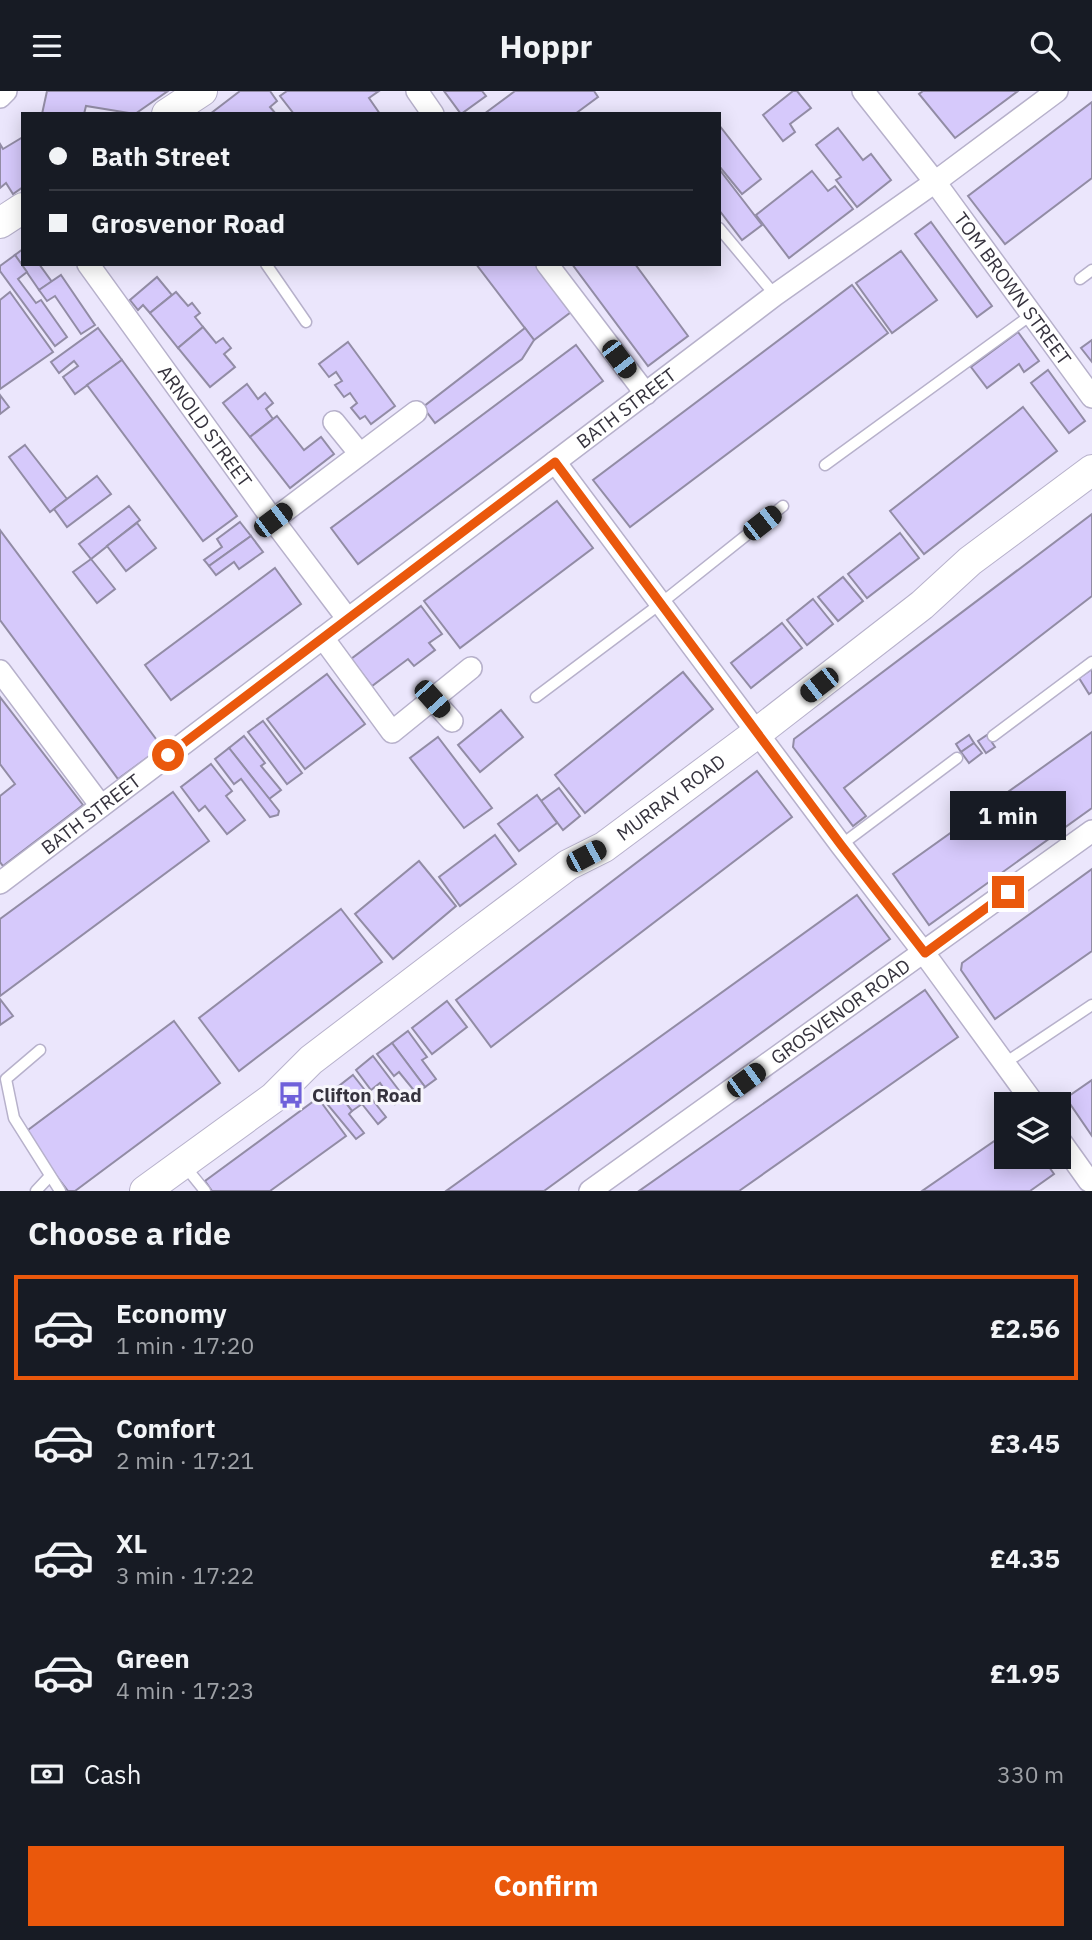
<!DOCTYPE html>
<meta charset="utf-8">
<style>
:root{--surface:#171b24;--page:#242831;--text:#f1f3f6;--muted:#9ea1a6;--line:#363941;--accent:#ea580c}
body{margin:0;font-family:"IBM Plex Sans",sans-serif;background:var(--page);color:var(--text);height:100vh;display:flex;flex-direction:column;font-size:26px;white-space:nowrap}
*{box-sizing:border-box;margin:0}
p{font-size:23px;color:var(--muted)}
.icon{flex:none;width:38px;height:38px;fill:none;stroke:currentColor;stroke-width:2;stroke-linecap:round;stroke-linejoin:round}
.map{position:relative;height:1100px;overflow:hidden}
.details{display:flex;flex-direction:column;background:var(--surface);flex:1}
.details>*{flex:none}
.top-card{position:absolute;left:21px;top:21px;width:700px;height:154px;border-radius:0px;box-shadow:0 4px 18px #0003;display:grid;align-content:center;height:154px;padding:0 28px;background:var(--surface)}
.fabs{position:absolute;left:994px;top:1001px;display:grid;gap:14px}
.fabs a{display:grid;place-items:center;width:77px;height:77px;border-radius:0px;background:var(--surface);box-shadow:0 4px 18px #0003;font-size:35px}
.end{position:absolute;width:32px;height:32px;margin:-16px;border:9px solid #ea580c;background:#fff;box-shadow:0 0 0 4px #fff}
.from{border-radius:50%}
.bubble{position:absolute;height:49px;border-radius:0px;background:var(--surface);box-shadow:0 4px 18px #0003;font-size:23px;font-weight:800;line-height:49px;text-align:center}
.car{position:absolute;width:21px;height:42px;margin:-21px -10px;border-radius:9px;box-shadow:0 0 5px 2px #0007;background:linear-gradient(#222 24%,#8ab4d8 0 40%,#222 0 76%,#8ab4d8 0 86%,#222 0)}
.top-card b{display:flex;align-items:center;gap:24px;height:66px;font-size:26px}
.top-card b+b{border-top:2px solid var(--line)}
.top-card i{width:18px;height:18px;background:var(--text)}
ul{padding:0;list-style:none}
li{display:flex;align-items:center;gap:21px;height:105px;margin:0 14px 10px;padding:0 14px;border:4px solid transparent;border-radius:0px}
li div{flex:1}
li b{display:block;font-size:26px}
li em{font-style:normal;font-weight:800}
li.selected{border-color:var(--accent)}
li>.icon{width:63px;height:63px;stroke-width:1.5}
h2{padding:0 28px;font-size:32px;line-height:84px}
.pay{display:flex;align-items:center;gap:18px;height:77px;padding:0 28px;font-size:26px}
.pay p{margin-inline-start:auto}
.cta{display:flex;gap:14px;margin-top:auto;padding:14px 28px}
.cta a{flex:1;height:80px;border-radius:0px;background:var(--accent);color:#fff;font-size:28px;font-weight:800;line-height:80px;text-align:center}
header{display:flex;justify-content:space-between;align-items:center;height:91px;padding:0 28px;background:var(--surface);font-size:32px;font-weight:800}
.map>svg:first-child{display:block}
</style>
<header><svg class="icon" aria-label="menu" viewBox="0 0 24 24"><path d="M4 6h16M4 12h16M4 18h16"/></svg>Hoppr<svg class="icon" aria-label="search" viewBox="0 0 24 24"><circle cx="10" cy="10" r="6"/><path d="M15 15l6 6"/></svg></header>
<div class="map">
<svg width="1092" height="1100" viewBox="0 0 1092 1100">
<rect width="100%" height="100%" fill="#ebe6fc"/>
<!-- building -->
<g fill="#d6c9fb" stroke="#928ca5" stroke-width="2">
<path d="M47 0H168L135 23 86 15 84 23H42Z"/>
<path d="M240 0H270L277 10 270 16 276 23H210Z"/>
<path d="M287 0H379L369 7 380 23H294L280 5Z"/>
<path d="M444 0H482L486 5 461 23Z"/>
<path d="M515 0H594L598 6 575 23H484Z"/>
<path d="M793 0H797L811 17 790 33 795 41 783 50 763 24Z"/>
<path d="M923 0H1018L955 47 919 3Z"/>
<path d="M1092 11V87L1005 153 968 105Z"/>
<path d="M719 34 761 88 742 103 719 75Z"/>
<path d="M838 37 863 69 871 63 891 89 857 116 836 89 841 86 816 54Z"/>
<path d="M23 46V96L13 103 6 92 0 97V53L3 58Z"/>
<path d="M719 78 762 134 742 149 719 119Z"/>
<path d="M812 80 828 100 835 95 853 118 789 167 756 124Z"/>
<path d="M931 131 992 215 977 226 915 143Z"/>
<path d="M23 158V173H39L52 191 39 199 15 164Z"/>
<path d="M901 160 937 209 892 242 856 192Z"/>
<path d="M15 164 27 181 18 188 36 212 41 209 67 246 55 255 0 180V175Z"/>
<path d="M476 173H541L575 218 534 249Z"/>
<path d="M572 173H635L688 245 648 275Z"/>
<path d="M61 184 95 234 81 243 55 205 47 210 39 199Z"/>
<path d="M157 186 172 204 150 222 143 214 138 219 130 209Z"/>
<path d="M852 194 888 242 630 436 593 389Z"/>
<path d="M10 201 53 261 0 298V209Z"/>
<path d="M176 201 188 215 192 212 200 222 195 226 203 236 178 257 150 222Z"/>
<path d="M203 236 216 252 223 247 231 257 224 263 235 276 210 296 178 257Z"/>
<path d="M98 237 122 269 75 303 63 286 78 275 74 270 59 282 51 271Z"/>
<path d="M525 237 534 249 522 268 435 332 423 316Z"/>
<path d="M1018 241 1039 270 1024 281 1019 273 987 297 971 276Z"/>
<path d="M1092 249V271L1081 257Z"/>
<path d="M348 251 395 315 371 333 365 325 360 328 351 317 357 312 350 302 344 306 335 294 342 290 336 281 329 286 319 273Z"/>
<path d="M576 254 603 290 358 473 331 437Z"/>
<path d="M122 269 237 425 203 450 87 294Z"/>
<path d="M1048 279 1085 330 1069 342 1031 292Z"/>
<path d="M247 293 258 308 265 302 273 312 266 318 273 328 250 346 223 312Z"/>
<path d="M0 304 9 316 0 323Z"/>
<path d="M1023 316 1057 360 924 463 890 420Z"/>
<path d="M277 325 304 359 321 346 334 363 290 397 250 346Z"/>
<path d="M25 354 67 408 50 421 9 366Z"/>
<path d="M97 385 111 403 67 436 54 418Z"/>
<path d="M557 410 593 457 460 557 424 510Z"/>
<path d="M129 415 140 429 91 468 79 453Z"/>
<path d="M1092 423V505L844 697 866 725 853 735 793 656 794 648Z"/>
<path d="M240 431 251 445 209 475 204 469 222 456 217 448Z"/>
<path d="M137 432 156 457 126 480 107 455Z"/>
<path d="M0 439 162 656 118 688 0 529Z"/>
<path d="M900 442 919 467 867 507 848 483Z"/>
<path d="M251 445 263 461 239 478 234 471 216 484 209 475Z"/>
<path d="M91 468 115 498 97 512 73 481Z"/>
<path d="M275 477 301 513 171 609 145 574Z"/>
<path d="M843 486 863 510 838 530 818 506Z"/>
<path d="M813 508 833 533 807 554 787 529Z"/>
<path d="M421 515 442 543 429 552 435 559 414 575 408 568 372 595 351 568Z"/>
<path d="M782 532 802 557 751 597 731 572Z"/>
<path d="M1092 578V601L1089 603 1079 587Z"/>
<path d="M683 581 713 618 585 722 555 684Z"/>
<path d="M327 583 365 633 305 678 267 628Z"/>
<path d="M0 606 83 714 3 775 0 771V705L15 693 0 673Z"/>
<path d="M501 619 523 646 480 681 458 654Z"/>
<path d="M263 630 302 682 287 693 248 641Z"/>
<path d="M1092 641V717L929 834 893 783Z"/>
<path d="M969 644 974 652 961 661 956 653Z"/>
<path d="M987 644 995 656 986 662 978 650Z"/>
<path d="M244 645 265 672 261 675 281 699 269 708 229 657Z"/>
<path d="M438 646 492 717 464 737 410 667Z"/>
<path d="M974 652 982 662 969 672 961 661Z"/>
<path d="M229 657 279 720 278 724 270 726 241 688 234 693 215 668Z"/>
<path d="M211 673 232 700 226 705 245 729 227 743 205 715 199 720 181 696Z"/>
<path d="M757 680 792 726 491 956 456 909Z"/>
<path d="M559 697 580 725 563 739 541 710Z"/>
<path d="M173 701 209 750 0 905V828Z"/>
<path d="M537 704 557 732 519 760 498 733Z"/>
<path d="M495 744 516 773 460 815 439 786Z"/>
<path d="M419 770 456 815 393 868 355 823Z"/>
<path d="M1092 778V860L995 928 961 879 962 872Z"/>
<path d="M857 804 890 848 544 1100H446Z"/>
<path d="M341 818 382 871 239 980 199 927Z"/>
<path d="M925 899 958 946 739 1100H639Z"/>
<path d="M0 908 13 925 0 934Z"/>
<path d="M447 910 467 936 432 963 412 937Z"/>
<path d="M174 930 220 992 75 1100H68L24 1042Z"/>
<path d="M408 940 427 966 422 969 436 988 425 996 392 952Z"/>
<path d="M392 952 425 996 416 1002 399 981 394 985 377 963Z"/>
<path d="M373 965 404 1006 395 1013 380 992 371 999 356 979Z"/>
<path d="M353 984 386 1026 378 1033 362 1013 352 1020 335 998Z"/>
<path d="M1092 989V1045L1066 1007Z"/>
<path d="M335 998 352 1020 349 1023 364 1042 356 1048 323 1008Z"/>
<path d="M318 1007 346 1045 270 1100H212L205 1090Z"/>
<path d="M1006 1042V1066H1042L1054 1083 1030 1100H922Z"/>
</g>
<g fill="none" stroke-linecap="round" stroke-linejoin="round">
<defs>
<g id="lane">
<path d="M719 137 775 204"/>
<path d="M266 173 306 231"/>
<path d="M1080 188 1092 179"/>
<path d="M825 374 1031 224"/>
<path d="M536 606 660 513 783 415"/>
<path d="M993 645 1092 571"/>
<path d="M841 754 957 667"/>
<path d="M40 959 6 988 14 1027 60 1100"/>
<path d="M1005 972 1092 914"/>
<path d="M184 1074 205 1100"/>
<path d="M36 1100 50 1085"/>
</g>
<g id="street">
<path d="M417 0 433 23"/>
<path id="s1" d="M863 0 935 91 1092 306"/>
<path d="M0 6 6 0"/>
<path id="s2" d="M88 173 273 429 347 527"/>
<path d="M547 173 646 303"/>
<path d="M334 331 360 363"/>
<path d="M555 371 841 754 924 862 1034 1013"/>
<path d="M273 429 416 321"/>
<path d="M323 547 392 641 471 577"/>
<path d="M0 580 101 715"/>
<path d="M432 608 452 630"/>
<path id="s3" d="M0 792 775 204 935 91 1057 0"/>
<path d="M1059 1048 1089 1090"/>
<path id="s4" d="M590 1100 1092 740"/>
</g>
<g id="secondary">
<path d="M167 23 202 0"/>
<path d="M0 132 23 117"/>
<path id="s5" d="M145 1100 273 1007 311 969 471 847 568 774 604 756 757 642 922 514 970 470 1092 379"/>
</g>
</defs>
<!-- lane casing -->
<use href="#lane" stroke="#b7b1cb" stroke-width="13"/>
<!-- street casing -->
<use href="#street" stroke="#b7b1cb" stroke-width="24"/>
<!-- secondary casing -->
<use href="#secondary" stroke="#b7b1cb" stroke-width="32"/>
<!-- lane -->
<use href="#lane" stroke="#fff" stroke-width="10"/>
<!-- street -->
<use href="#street" stroke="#fff" stroke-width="21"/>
<!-- secondary -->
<use href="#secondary" stroke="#fff" stroke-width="30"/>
</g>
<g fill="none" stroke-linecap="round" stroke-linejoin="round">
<!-- route -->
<path stroke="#ea580c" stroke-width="9" d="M168 664 555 371 841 754 925 862 1008 801"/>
</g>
<!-- icons -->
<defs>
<symbol id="bus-bare" viewBox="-9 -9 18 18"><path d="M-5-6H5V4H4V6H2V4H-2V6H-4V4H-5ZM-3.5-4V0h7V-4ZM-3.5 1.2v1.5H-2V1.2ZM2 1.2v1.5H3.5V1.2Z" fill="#6f60da" stroke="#f7f6fc" stroke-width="2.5" paint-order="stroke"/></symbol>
</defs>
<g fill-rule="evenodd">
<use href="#bus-bare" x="272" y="985" width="38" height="38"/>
</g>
<g text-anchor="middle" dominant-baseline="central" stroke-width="6" stroke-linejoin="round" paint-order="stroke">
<!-- street labels -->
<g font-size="19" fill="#36333e" stroke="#f7f6fc">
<text stroke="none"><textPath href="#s1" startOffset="248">TOM BROWN STREET</textPath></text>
<text stroke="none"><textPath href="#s3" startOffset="786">BATH STREET</textPath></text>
<text stroke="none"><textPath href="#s2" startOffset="200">ARNOLD STREET</textPath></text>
<text stroke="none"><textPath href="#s5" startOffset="658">MURRAY ROAD</textPath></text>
<text stroke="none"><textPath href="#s3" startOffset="114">BATH STREET</textPath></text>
<text stroke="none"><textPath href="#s4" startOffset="308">GROSVENOR ROAD</textPath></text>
</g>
<!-- poi labels -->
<g font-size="19" font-weight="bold" fill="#36333e" stroke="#f7f6fc" text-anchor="start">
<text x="312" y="1004">Clifton Road</text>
</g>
</g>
</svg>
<div class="fabs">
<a><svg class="icon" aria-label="layers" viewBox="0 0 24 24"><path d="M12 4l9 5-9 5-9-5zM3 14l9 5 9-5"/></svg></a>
</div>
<i class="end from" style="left:168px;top:664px"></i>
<i class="end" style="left:1008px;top:801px"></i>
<div class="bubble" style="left:950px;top:700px;width:116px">1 min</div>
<i class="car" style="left:619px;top:268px;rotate:143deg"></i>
<i class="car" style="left:273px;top:429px;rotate:53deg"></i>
<i class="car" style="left:762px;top:432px;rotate:52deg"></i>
<i class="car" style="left:819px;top:594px;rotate:232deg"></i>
<i class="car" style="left:432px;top:608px;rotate:138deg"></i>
<i class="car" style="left:586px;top:765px;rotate:62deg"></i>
<i class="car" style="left:746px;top:989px;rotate:54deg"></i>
<div class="top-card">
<b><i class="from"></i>Bath Street</b>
<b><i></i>Grosvenor Road</b>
</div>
</div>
<section class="details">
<h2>Choose a ride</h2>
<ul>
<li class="selected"><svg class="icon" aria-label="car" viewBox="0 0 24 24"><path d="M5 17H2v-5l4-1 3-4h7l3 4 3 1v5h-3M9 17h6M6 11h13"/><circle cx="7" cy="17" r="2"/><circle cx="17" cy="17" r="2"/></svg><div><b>Economy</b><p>1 min · 17:20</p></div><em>£2.56</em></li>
<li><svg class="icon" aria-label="car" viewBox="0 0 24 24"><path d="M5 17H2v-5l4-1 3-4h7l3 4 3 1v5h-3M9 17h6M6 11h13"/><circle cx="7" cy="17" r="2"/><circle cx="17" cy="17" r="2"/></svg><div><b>Comfort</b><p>2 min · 17:21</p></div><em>£3.45</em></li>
<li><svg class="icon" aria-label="car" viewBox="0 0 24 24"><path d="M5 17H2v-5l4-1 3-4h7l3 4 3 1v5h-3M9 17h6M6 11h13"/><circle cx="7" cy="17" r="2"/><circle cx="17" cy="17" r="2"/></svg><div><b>XL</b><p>3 min · 17:22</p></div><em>£4.35</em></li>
<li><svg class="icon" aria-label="car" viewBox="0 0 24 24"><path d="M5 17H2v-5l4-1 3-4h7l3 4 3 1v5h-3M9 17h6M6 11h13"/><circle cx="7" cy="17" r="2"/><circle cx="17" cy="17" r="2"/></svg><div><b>Green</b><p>4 min · 17:23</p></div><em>£1.95</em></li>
</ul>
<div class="pay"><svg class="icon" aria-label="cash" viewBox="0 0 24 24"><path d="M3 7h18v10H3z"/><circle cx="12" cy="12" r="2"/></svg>Cash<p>330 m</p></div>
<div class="cta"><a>Confirm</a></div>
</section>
